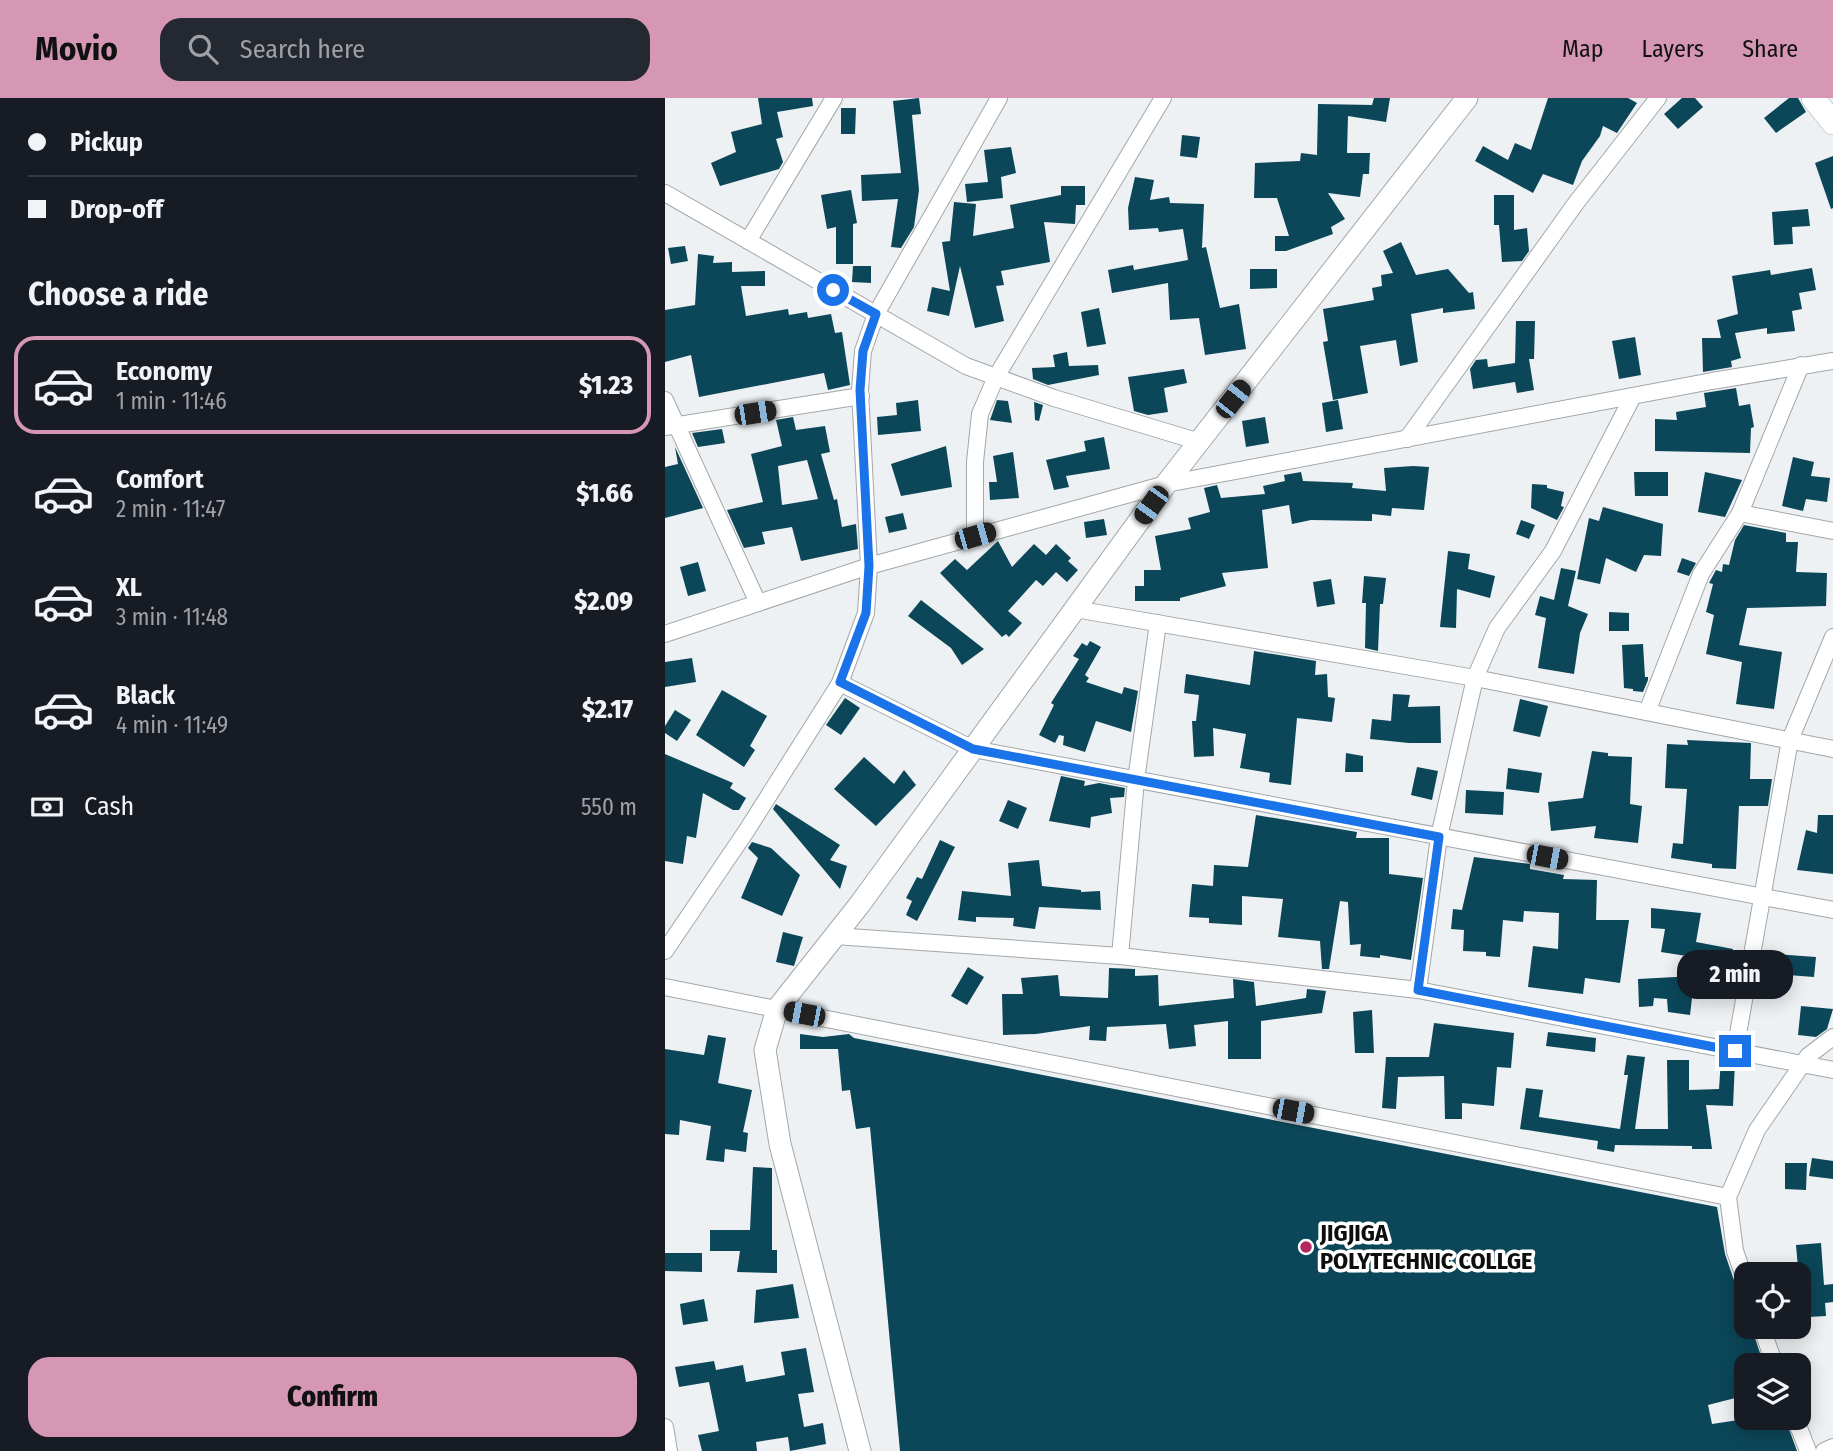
<!DOCTYPE html>
<meta charset="utf-8">
<style>
:root{--surface:#171b24;--page:#242831;--text:#f1f3f6;--muted:#9ea1a6;--line:#363941;--accent:#d597b3}
body{margin:0;font-family:"Fira Sans Condensed",sans-serif;background:var(--page);color:var(--text);height:100vh;display:flex;flex-direction:column;font-size:26px;white-space:nowrap}
*{box-sizing:border-box;margin:0}
p{font-size:23px;color:var(--muted)}
.icon{flex:none;width:38px;height:38px;fill:none;stroke:currentColor;stroke-width:2;stroke-linecap:round;stroke-linejoin:round}
.map{position:relative;flex:1;overflow:hidden}
.details{display:flex;flex-direction:column;background:var(--surface);width:665px}
.details>*{flex:none}
.banner{display:grid;align-content:center;height:154px;padding:0 28px;background:var(--surface)}
.tools{position:absolute;left:1069px;top:1164px;display:grid;gap:14px}
.tools a{display:grid;place-items:center;width:77px;height:77px;border-radius:14px;background:var(--surface);box-shadow:0 4px 18px #0003;font-size:35px}
.end{position:absolute;width:32px;height:32px;margin:-16px;border:9px solid #1a73e8;background:#fff;box-shadow:0 0 0 4px #fff}
.from{border-radius:50%}
.bubble{position:absolute;height:49px;border-radius:21px;background:var(--surface);box-shadow:0 4px 18px #0003;font-size:23px;font-weight:800;line-height:49px;text-align:center}
.car{position:absolute;width:21px;height:42px;margin:-21px -10px;border-radius:9px;box-shadow:0 0 5px 2px #0007;background:linear-gradient(#222 24%,#8ab4d8 0 40%,#222 0 76%,#8ab4d8 0 86%,#222 0)}
.banner b{display:flex;align-items:center;gap:24px;height:66px;font-size:26px}
.banner b+b{border-top:2px solid var(--line)}
.banner i{width:18px;height:18px;background:var(--text)}
ul{padding:0;list-style:none}
li{display:flex;align-items:center;gap:21px;height:98px;margin:0 14px 10px;padding:0 14px;border:4px solid transparent;border-radius:21px}
li div{flex:1}
li b{display:block;font-size:26px}
li em{font-style:normal;font-weight:800}
li.selected{border-color:var(--accent)}
li>.icon{width:63px;height:63px;stroke-width:1.5}
h2{padding:0 28px;font-size:32px;line-height:84px}
.pay{display:flex;align-items:center;gap:18px;height:77px;padding:0 28px;font-size:26px}
.pay p{margin-inline-start:auto}
.button{display:flex;gap:14px;margin-top:auto;padding:14px 28px}
.button a{flex:1;height:80px;border-radius:21px;background:var(--accent);color:#111;font-size:28px;font-weight:800;line-height:80px;text-align:center}
header{display:flex;align-items:center;gap:42px;box-sizing:border-box;height:98px;padding:0 35px;background:var(--accent);color:#111}
header strong{font-size:33px}
nav{display:flex;gap:38px;margin-inline-start:auto;font-size:24px}
.search{width:490px;height:63px;background:var(--page);display:flex;align-items:center;gap:18px;box-sizing:border-box;padding:0 24px;border-radius:21px;color:var(--muted);font-size:26px}
main{display:flex;flex:1;min-height:0}
.map>svg:first-child{display:block}
</style>
<header>
<strong>Movio</strong>
<div class="search"><svg class="icon" aria-label="search" viewBox="0 0 24 24"><circle cx="10" cy="10" r="6"/><path d="M15 15l6 6"/></svg>Search here</div>
<nav><a>Map</a><a>Layers</a><a>Share</a></nav>
</header>
<main>
<section class="details">
<div class="banner">
<b><i class="from"></i>Pickup</b>
<b><i></i>Drop-off</b>
</div>
<h2>Choose a ride</h2>
<ul>
<li class="selected"><svg class="icon" aria-label="car" viewBox="0 0 24 24"><path d="M5 17H2v-5l4-1 3-4h7l3 4 3 1v5h-3M9 17h6M6 11h13"/><circle cx="7" cy="17" r="2"/><circle cx="17" cy="17" r="2"/></svg><div><b>Economy</b><p>1 min · 11:46</p></div><em>$1.23</em></li>
<li><svg class="icon" aria-label="car" viewBox="0 0 24 24"><path d="M5 17H2v-5l4-1 3-4h7l3 4 3 1v5h-3M9 17h6M6 11h13"/><circle cx="7" cy="17" r="2"/><circle cx="17" cy="17" r="2"/></svg><div><b>Comfort</b><p>2 min · 11:47</p></div><em>$1.66</em></li>
<li><svg class="icon" aria-label="car" viewBox="0 0 24 24"><path d="M5 17H2v-5l4-1 3-4h7l3 4 3 1v5h-3M9 17h6M6 11h13"/><circle cx="7" cy="17" r="2"/><circle cx="17" cy="17" r="2"/></svg><div><b>XL</b><p>3 min · 11:48</p></div><em>$2.09</em></li>
<li><svg class="icon" aria-label="car" viewBox="0 0 24 24"><path d="M5 17H2v-5l4-1 3-4h7l3 4 3 1v5h-3M9 17h6M6 11h13"/><circle cx="7" cy="17" r="2"/><circle cx="17" cy="17" r="2"/></svg><div><b>Black</b><p>4 min · 11:49</p></div><em>$2.17</em></li>
</ul>
<div class="pay"><svg class="icon" aria-label="cash" viewBox="0 0 24 24"><path d="M3 7h18v10H3z"/><circle cx="12" cy="12" r="2"/></svg>Cash<p>550 m</p></div>
<div class="button"><a>Confirm</a></div>
</section>
<div class="map">
<svg width="1168" height="1353" viewBox="0 0 1168 1353">
<rect width="100%" height="100%" fill="#edf1f3"/>
<!-- building -->
<g fill="#0b4759" fill-rule="evenodd">
<path d="M93 0H147L148 8 112 14 118 39 111 41 118 64 114 71 55 88 46 65 71 54 66 34 97 26Z"/>
<path d="M254 0 256 16 247 17 254 92 249 129 236 150 226 149 233 101 197 103 196 77 236 75 228 3Z"/>
<path d="M709 0H725L721 24 683 18 682 55H705L704 76H698L695 99 663 95 680 121 666 129 668 136 621 153H610V138H624L612 100H589L590 65 635 63 636 55 652 57 653 6 707 7Z"/>
<path d="M883 0H963L972 5 952 35 938 28 935 38 917 63 908 87 878 76 868 95 810 63 818 48 843 62 850 45 866 52Z"/>
<path d="M1017 0H1030L1038 9 1013 31 999 16Z"/>
<path d="M1124 0H1133L1141 14 1111 35 1099 20Z"/>
<path d="M176 10H191L190 36H176Z"/>
<path d="M517 37 535 39 532 60 515 58Z"/>
<path d="M346 49 351 75 336 79 338 100 302 104 300 86 323 84 319 52Z"/>
<path d="M1168 58V110L1166 111 1150 65Z"/>
<path d="M470 79 489 82 485 102 504 99 505 105 539 106 537 150 541 149 555 210 574 206 581 251 540 257 534 220 505 222 503 185 447 195 443 172 468 167 469 172 523 162 518 131 494 134 493 130 464 132 463 110Z"/>
<path d="M396 88H420V107H411L410 126 379 124 385 164 336 173 339 187 331 188 339 223 310 230 295 168 284 218 262 213 267 189 285 193 277 144 285 143 289 104 311 106 308 138 349 130 345 107 396 97Z"/>
<path d="M186 92 192 125 188 126V166H171V129L162 131 156 97Z"/>
<path d="M829 97H849V132L862 130 864 153 857 163 837 164 834 127H829Z"/>
<path d="M1143 111 1145 128 1127 129 1128 146 1109 147 1107 114Z"/>
<path d="M736 144 751 177 783 171 804 195 808 194 810 211 778 215V210L746 216 753 264 735 268 731 242 695 248 703 295 668 302 658 244 663 243 658 211 709 202 707 190 717 188 716 177 728 175 718 153Z"/>
<path d="M20 148 23 163 6 166 3 150Z"/>
<path d="M33 156 49 158 48 165 67 164V174L100 173V188H76L81 218 123 211 124 217 142 214 143 220 166 216 170 235 177 234 185 287 163 292 159 275 34 299 26 257 0 264V212L30 207Z"/>
<path d="M188 168H206V185L187 184Z"/>
<path d="M1147 170 1151 192 1134 195 1137 211 1127 213 1130 233 1102 236V230L1070 235 1076 260 1066 263 1067 269 1038 274 1037 240H1056L1052 222 1073 216 1067 178 1105 172 1106 177Z"/>
<path d="M585 171H612V190L585 191Z"/>
<path d="M434 210 441 246 422 249 416 214Z"/>
<path d="M851 223H870L869 261H864L869 292 852 295 850 284 808 291 805 271 811 262 822 261 823 269 850 265Z"/>
<path d="M970 239 976 277 954 281 947 243Z"/>
<path d="M402 254 404 268 433 267 434 277 383 287 368 281 367 270 390 269 388 257Z"/>
<path d="M519 271 522 285 499 290 503 314 483 317 469 313 463 279Z"/>
<path d="M1071 290 1074 308 1085 306 1089 329 1086 330 1085 355 990 353V321L1012 322 1011 314 1041 309 1039 295Z"/>
<path d="M253 302 256 333 213 337 212 319 232 317 231 305Z"/>
<path d="M332 302 343 303 347 325 325 322Z"/>
<path d="M673 302 678 331 661 334 657 305Z"/>
<path d="M369 304 378 307 374 323 370 322Z"/>
<path d="M128 319 131 332 160 328 165 354 156 356 169 402 172 401 177 429 191 426 193 451 136 463 127 429 97 434 100 446 79 450 62 412 98 404 86 356 117 348 111 322ZM142 362 153 401 117 407 113 368Z"/>
<path d="M600 319 604 345 581 349 577 323Z"/>
<path d="M57 331 60 345 33 349 27 335Z"/>
<path d="M439 339 445 371 401 378 404 389 389 392 381 362 421 353 419 343Z"/>
<path d="M281 348 287 389 236 398 226 366Z"/>
<path d="M10 349 38 410 0 420V369L13 366Z"/>
<path d="M348 354 354 400 325 402 324 384H332L328 358Z"/>
<path d="M1128 359 1149 364 1146 378 1165 380 1162 404 1141 401 1138 413 1117 408Z"/>
<path d="M748 368 764 369 759 412 727 410 726 418 707 416V423L646 422 627 426 624 407 597 412 603 470 557 475 561 488 515 500V503H470V488H479V472H496L490 438 526 431 523 420 545 414 539 390 552 387 556 400 600 396 598 388 620 383 619 377 636 374 638 383 688 385 687 390 721 393 719 370Z"/>
<path d="M969 374H1003V398H970Z"/>
<path d="M1040 374 1077 382 1060 419 1033 414Z"/>
<path d="M867 386 882 387V390L899 394 896 408 899 409 892 422 866 410Z"/>
<path d="M938 409 998 426 996 458 979 457 971 474 941 460 935 486 912 481 924 420 934 423Z"/>
<path d="M238 415 242 431 224 435 220 419Z"/>
<path d="M439 421 442 437 421 440 419 424Z"/>
<path d="M856 422 870 427 864 441 851 436Z"/>
<path d="M1079 427 1121 435V444H1133L1131 474 1162 475 1161 508 1082 510 1074 547 1117 554 1109 611 1071 606 1077 564 1041 556 1049 517 1041 514 1048 486 1044 485 1051 472 1057 474 1058 466 1064 467 1070 442Z"/>
<path d="M333 443 347 469 369 446 381 457 391 446 406 460 403 463 413 472 402 484 391 474 378 488 371 482 343 513 357 525 344 539 341 536 337 539 275 475 290 461 302 472Z"/>
<path d="M783 453 805 456 803 471 830 478 825 500 792 491 791 530 775 529Z"/>
<path d="M1017 460 1031 465 1024 478 1012 474Z"/>
<path d="M33 464 41 493 23 498 15 469Z"/>
<path d="M896 470 911 473 903 508 923 516 915 535 909 576 873 570 881 520 870 517 875 498 889 502Z"/>
<path d="M699 478 721 480 718 506H715L713 553 700 550 701 505H697Z"/>
<path d="M666 481 670 506 652 509 648 484Z"/>
<path d="M256 502 319 551 297 567 286 550 243 518Z"/>
<path d="M944 514 964 515V533H944Z"/>
<path d="M425 543 436 549 420 577 424 580 421 584 457 596 459 589 473 593 466 634 431 623 420 654 398 647 399 638 394 637 390 645 374 637 389 607 386 605 414 561 408 558 417 545 422 548Z"/>
<path d="M978 546 980 579H983V582L978 594 968 593V591L959 590 957 547Z"/>
<path d="M589 553 651 563 650 577 662 576 663 599 670 600 667 624 632 620 626 687 604 684 605 675 575 670 581 636 548 630 549 658 529 659 527 623H531L534 597 519 595 521 576 585 587Z"/>
<path d="M27 560 31 584 0 589V564Z"/>
<path d="M57 592 102 618 85 648 90 652 79 669 31 637Z"/>
<path d="M728 596 745 597 743 609 775 608 776 645H744L705 641 707 621 726 623Z"/>
<path d="M180 600 195 610 176 637 161 627Z"/>
<path d="M855 601 883 608 875 639 848 633Z"/>
<path d="M10 612 26 622 12 643 0 635V628Z"/>
<path d="M1022 642 1086 645 1085 681H1107L1103 708H1074L1071 771 1047 770V766L1006 760 1008 745 1018 746 1022 691 1000 690 1002 646 1023 647Z"/>
<path d="M927 653 943 655V658L967 659 965 706 977 708 973 745 929 740 931 728 886 733 883 704 918 700Z"/>
<path d="M681 655 698 658V674H680Z"/>
<path d="M0 656 68 685 65 690 81 700 74 712H68L38 695 31 740 22 738 18 766 0 763Z"/>
<path d="M199 659 229 686 239 672 251 687 211 728 169 691Z"/>
<path d="M752 669 773 673 767 702 746 697Z"/>
<path d="M843 670 877 675 874 695 841 691Z"/>
<path d="M396 678 420 683 419 688 434 685 460 690 459 699 445 700 447 715 426 719 425 730 384 723Z"/>
<path d="M801 692 839 694 838 717 800 715Z"/>
<path d="M343 702 362 710 353 731 334 723Z"/>
<path d="M111 706 175 747 165 762 182 768 175 791 108 711Z"/>
<path d="M591 717 692 734 691 740H724V776L758 780 746 862 715 857V860L695 858 696 846 685 847 683 804 675 803 664 871H657L655 843 613 839 618 801 577 798V827L544 825V820L524 819 527 786 548 788 549 767 583 769Z"/>
<path d="M1153 717H1168V776L1132 772 1141 732 1152 735Z"/>
<path d="M275 742 290 749 252 823 241 817 247 803 241 800 252 779 257 781Z"/>
<path d="M87 744 106 750 135 777 117 818 76 800 93 760 83 750Z"/>
<path d="M809 759 865 766V771L899 777 898 781 932 782 931 822H964L955 885 920 880 918 896 863 889 868 848 893 851 894 815 859 813 858 824 838 822 835 859 821 858V854L798 853 799 832 786 831 788 811 797 812Z"/>
<path d="M374 762 377 788 416 792V794L435 793 436 812 374 809 370 831 348 828 349 820 311 819V824L293 822 297 793 346 798 343 765Z"/>
<path d="M986 810 1036 815 1031 844 1068 851 1066 865 996 854 1000 831 986 830Z"/>
<path d="M118 834 138 839 129 868 111 864Z"/>
<path d="M1110 856 1151 859 1149 879 1109 876Z"/>
<path d="M303 869 319 879 302 907 286 898Z"/>
<path d="M444 870 470 871V878L493 877 494 908 569 900 568 881 589 884 591 908 641 900 642 891 661 893 657 915 596 923V961H563V923L529 927 531 948 504 951 501 926 442 929 441 943 424 942 425 928 371 936 338 937 337 896H358L356 880 393 877 395 898 443 900Z"/>
<path d="M1048 877 1046 901 1027 900 1025 917 1003 914 1002 901 989 900 988 908 974 909 973 881Z"/>
<path d="M1136 908 1168 911 1162 931 1151 939 1133 937Z"/>
<path d="M707 912 709 955H690L688 914Z"/>
<path d="M769 925 849 935 846 970 832 969 829 1008 797 1005V1021H780L779 978 733 979 731 1011 717 1010 721 959H764Z"/>
<path d="M883 934 931 940 930 954 881 948Z"/>
<path d="M135 936 158 939 184 936 189 940 1052 1109 1060 1156 1072 1191 1082 1197V1228H1086L1099 1267H1082V1297L1043 1307 1047 1326 1087 1320H1120L1132 1353H235L205 1029 191 1031 185 992 177 993 173 951H135Z"/>
<path d="M43 937 61 940 53 985 87 992 78 1034 83 1035 81 1054 60 1051 59 1064 41 1062 46 1028 15 1022 14 1037 0 1036V951L39 957Z"/>
<path d="M962 957 980 959 970 1031H1003L1002 962H1024V992L1054 991 1056 961 1070 964 1068 1008 1041 1007 1047 1051H1027V1048L950 1047 949 1054 932 1051 933 1043 855 1031 861 990 878 992 874 1019 955 1031 963 977H959Z"/>
<path d="M1147 1060 1168 1063V1081L1144 1078Z"/>
<path d="M1120 1065H1142L1141 1092 1120 1091Z"/>
<path d="M88 1069 107 1070V1152H112V1175L72 1174 75 1153H45V1132H85Z"/>
<path d="M1156 1145 1159 1187 1168 1186V1204L1160 1205 1161 1218 1143 1219 1140 1170H1133L1131 1147Z"/>
<path d="M0 1155H37V1174L0 1173Z"/>
<path d="M128 1186 134 1220 89 1225 91 1192Z"/>
<path d="M39 1201 43 1223 18 1227 15 1206Z"/>
<path d="M141 1250 149 1294 133 1296 139 1329 158 1325 161 1346 125 1353 123 1339 91 1344 92 1353H37L33 1337 54 1333 44 1284 14 1289 10 1269 49 1263 51 1272 78 1267 81 1284 120 1277 116 1254Z"/>
</g>
<g fill="none" stroke-linecap="round" stroke-linejoin="round">
<defs>
<g id="minor">
<path d="M0 95 301 268 389 300 535 344"/>
<path d="M83 143 169 0"/>
<path d="M0 302 93 505"/>
<path d="M0 329 196 298"/>
<path d="M742 341 911 105 993 0"/>
<path d="M1075 415 1168 433"/>
<path d="M310 438V364L315 316 331 279 498 0"/>
<path d="M410 511 810 580 1168 651"/>
<path d="M0 536 204 468 501 386 1047 283 1168 263"/>
<path d="M175 585 308 651 1168 812"/>
<path d="M982 614 1036 476 1075 415 1136 267"/>
<path d="M170 838 455 858 753 892 1168 972"/>
<path d="M0 853 82 732 175 585 201 515 204 468 195 292 198 253 211 216 334 0"/>
<path d="M455 858 471 682 493 525"/>
<path d="M0 889 1063 1099"/>
<path d="M753 892 774 739 810 580 832 530 888 453 968 298"/>
<path d="M1070 953 1125 642 1168 539"/>
<path d="M1082 1187 1070 1153 1063 1099 1092 1032 1143 958 1168 939"/>
<path d="M1096 1228 1110 1267"/>
<path d="M1130 1320 1143 1353"/>
<path d="M0 1329 4 1353"/>
<path d="M1159 1353 1168 1349"/>
</g>
<path id="tertiary" d="M195 1353 115 1046 100 952 112 911 195 806 501 386 802 0"/>
<path id="secondary" d="M1148 0 1168 25"/>
</defs>
<!-- minor casing -->
<use href="#minor" stroke="#a3a7a9" stroke-width="18"/>
<!-- tertiary casing -->
<use href="#tertiary" stroke="#a3a7a9" stroke-width="23"/>
<!-- secondary casing -->
<use href="#secondary" stroke="#a3a7a9" stroke-width="24"/>
<!-- minor -->
<use href="#minor" stroke="#fff" stroke-width="16"/>
<!-- tertiary -->
<use href="#tertiary" stroke="#fff" stroke-width="21"/>
<!-- secondary -->
<use href="#secondary" stroke="#fff" stroke-width="23"/>
</g>
<g fill="none" stroke-linecap="round" stroke-linejoin="round">
<!-- route -->
<path stroke="#1a73e8" stroke-width="9" d="M168 192 211 216 198 253 195 292 204 468 201 515 175 584 308 651 774 739 753 892 1070 953"/>
</g>
<!-- markers -->
<circle fill="#b32761" stroke="#fff" stroke-width="2.5" cx="641" cy="1149" r="7"/>
<g text-anchor="middle" dominant-baseline="central" stroke-width="7" stroke-linejoin="round" paint-order="stroke">
<!-- poi labels -->
<g font-size="24" font-weight="bold" fill="#0d0f0f" stroke="#fff" text-anchor="start">
<text x="655" y="1135">JIGJIGA<tspan x="655" dy="28">POLYTECHNIC COLLGE</tspan></text>
</g>
</g>
</svg>
<div class="tools">
<a><svg class="icon" aria-label="locate" viewBox="0 0 24 24"><circle cx="12" cy="12" r="6"/><path d="M12 2v4M12 18v4M2 12h4M18 12h4"/></svg></a>
<a><svg class="icon" aria-label="layers" viewBox="0 0 24 24"><path d="M12 4l9 5-9 5-9-5zM3 14l9 5 9-5"/></svg></a>
</div>
<i class="end from" style="left:168px;top:192px"></i>
<i class="end" style="left:1070px;top:953px"></i>
<div class="bubble" style="left:1012px;top:852px;width:116px">2 min</div>
<i class="car" style="left:568px;top:301px;rotate:38deg"></i>
<i class="car" style="left:90px;top:315px;rotate:81deg"></i>
<i class="car" style="left:486px;top:407px;rotate:216deg"></i>
<i class="car" style="left:310px;top:438px;rotate:74deg"></i>
<i class="car" style="left:882px;top:759px;rotate:101deg"></i>
<i class="car" style="left:139px;top:916px;rotate:281deg"></i>
<i class="car" style="left:628px;top:1013px;rotate:101deg"></i>
</div>
</main>
